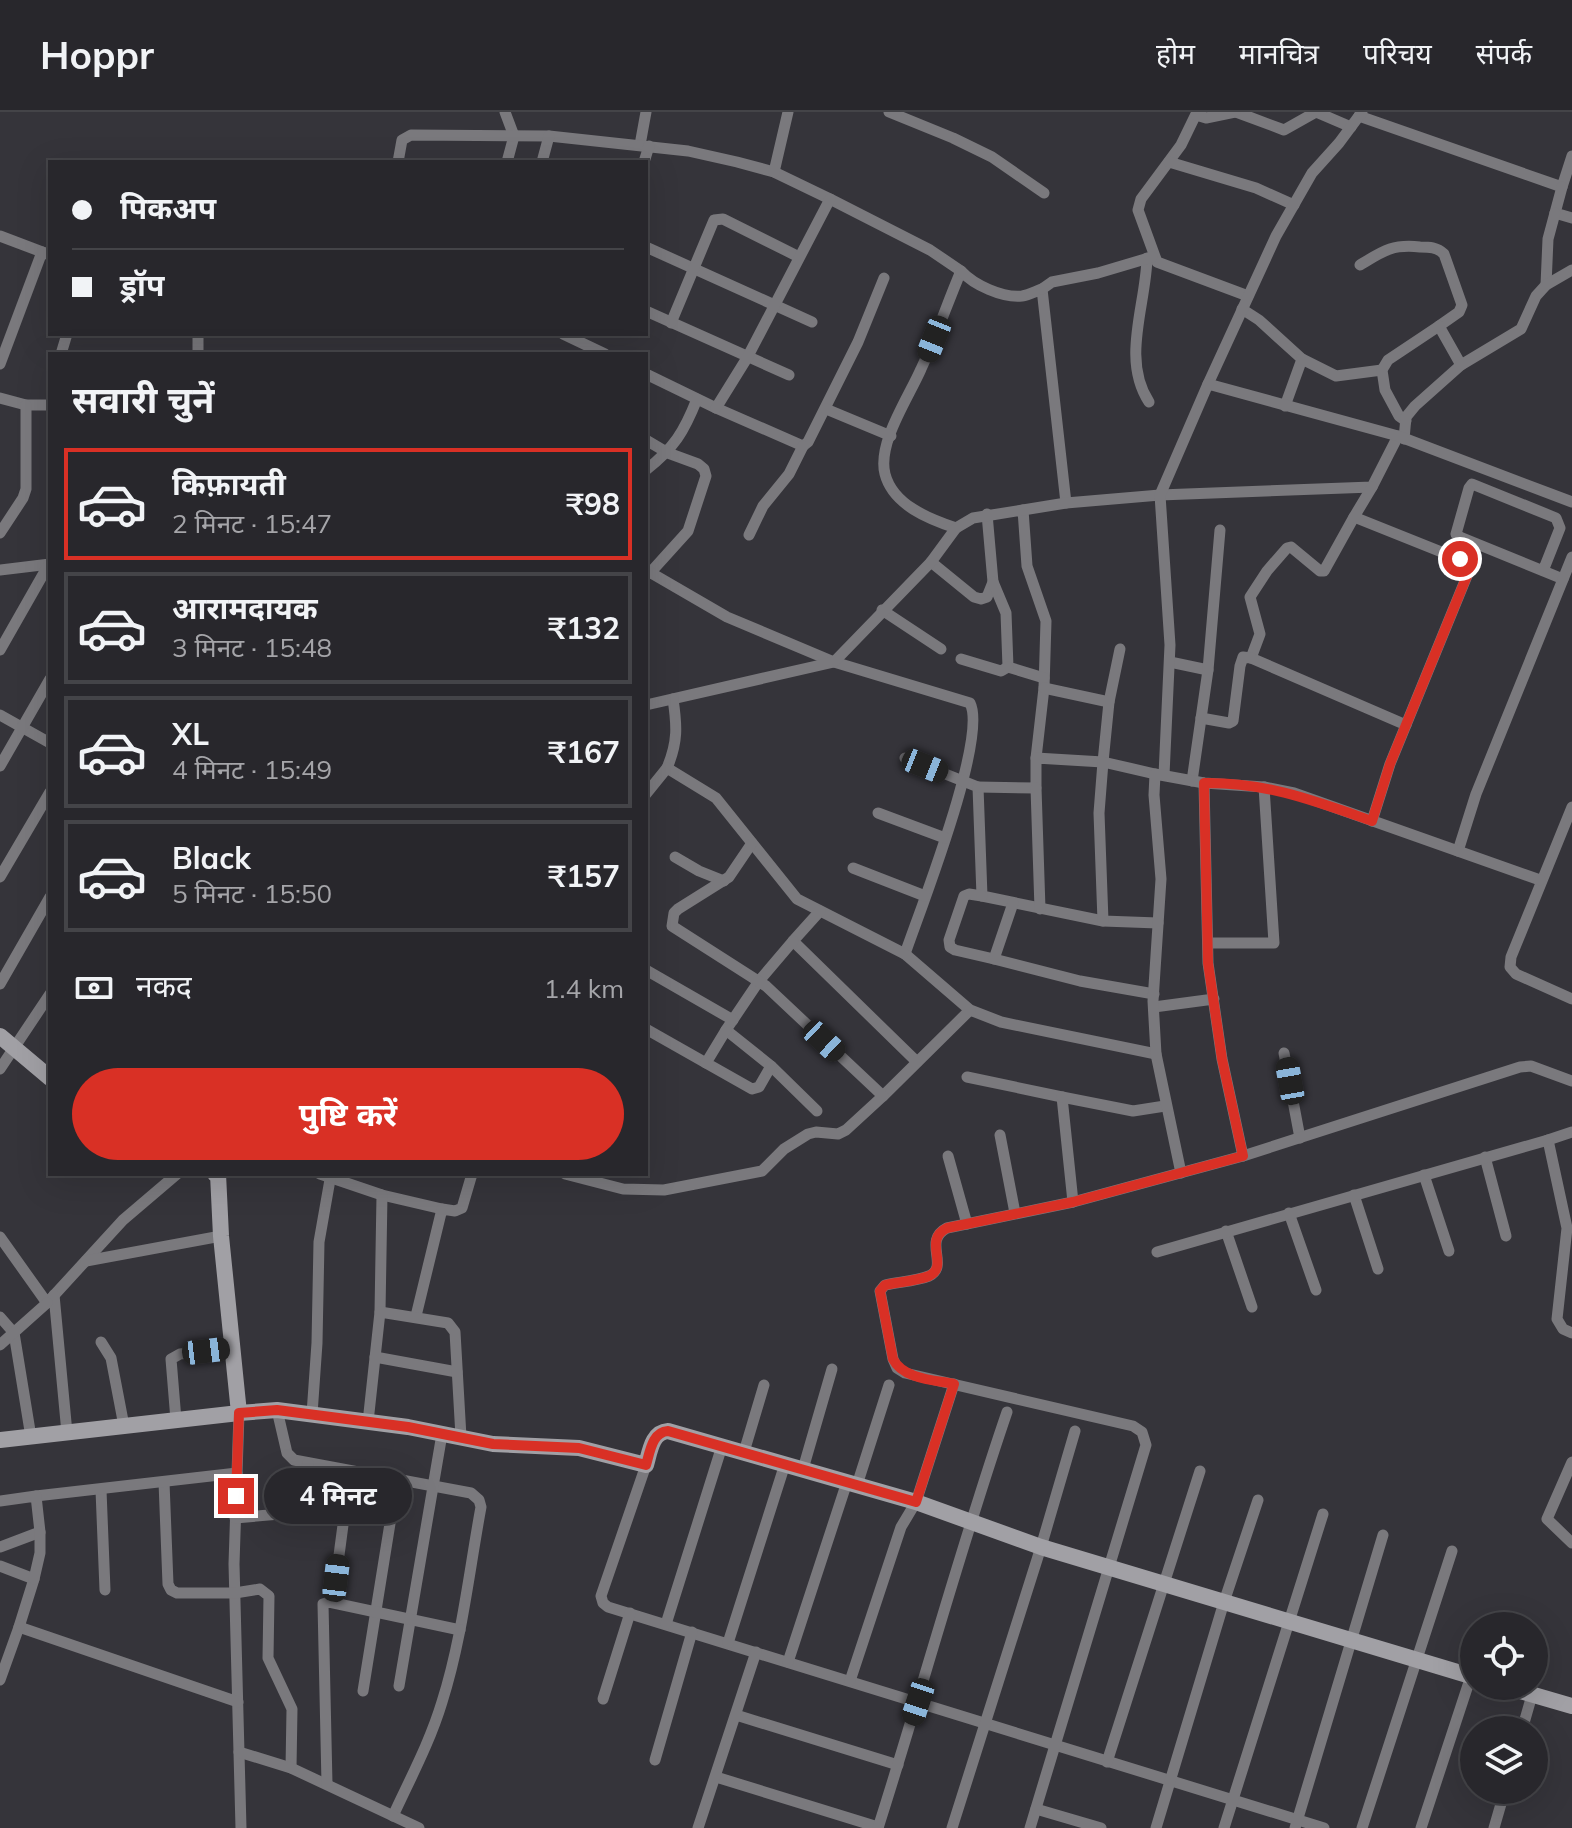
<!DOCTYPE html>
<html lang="hi">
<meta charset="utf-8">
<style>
:root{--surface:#28272c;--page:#302f34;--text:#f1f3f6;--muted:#a5a5a9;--line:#444448;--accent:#d93025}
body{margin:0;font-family:Mulish,"Noto Sans Devanagari",sans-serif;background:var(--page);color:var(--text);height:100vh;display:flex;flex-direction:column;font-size:30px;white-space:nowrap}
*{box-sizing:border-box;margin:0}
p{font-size:26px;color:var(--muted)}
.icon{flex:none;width:44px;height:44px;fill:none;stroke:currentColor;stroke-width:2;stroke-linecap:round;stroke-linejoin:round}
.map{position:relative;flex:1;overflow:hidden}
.drawer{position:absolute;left:48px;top:240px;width:600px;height:824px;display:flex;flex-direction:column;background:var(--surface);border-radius:0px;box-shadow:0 8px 32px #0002,0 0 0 2px var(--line)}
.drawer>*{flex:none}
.banner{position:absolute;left:48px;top:48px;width:600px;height:176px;border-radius:0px;box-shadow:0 8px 32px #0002,0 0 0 2px var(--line);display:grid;align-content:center;height:176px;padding:0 24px;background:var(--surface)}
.fabs{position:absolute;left:1460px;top:1500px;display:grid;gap:16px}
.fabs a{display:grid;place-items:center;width:88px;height:88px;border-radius:50%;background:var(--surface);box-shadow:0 8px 32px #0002,0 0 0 2px var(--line);font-size:40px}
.end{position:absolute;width:36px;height:36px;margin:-18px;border:10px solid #d93025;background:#fff;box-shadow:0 0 0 4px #fff}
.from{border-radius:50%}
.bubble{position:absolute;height:56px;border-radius:28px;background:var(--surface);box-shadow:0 8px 32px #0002,0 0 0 2px var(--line);font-size:26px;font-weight:700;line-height:56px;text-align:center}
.car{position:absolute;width:24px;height:48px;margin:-24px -12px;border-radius:10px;box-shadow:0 0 6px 2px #0007;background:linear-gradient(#222 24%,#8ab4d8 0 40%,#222 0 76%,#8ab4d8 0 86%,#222 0)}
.banner b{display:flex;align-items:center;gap:28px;height:76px;font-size:30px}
.banner b+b{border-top:2px solid var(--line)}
.banner i{width:20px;height:20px;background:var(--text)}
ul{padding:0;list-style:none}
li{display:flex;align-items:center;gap:24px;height:112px;margin:0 16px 12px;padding:0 8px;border:4px solid var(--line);border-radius:0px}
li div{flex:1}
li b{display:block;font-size:30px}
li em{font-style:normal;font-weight:700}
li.selected{border-color:var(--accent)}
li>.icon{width:72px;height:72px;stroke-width:1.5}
h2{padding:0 24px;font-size:36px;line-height:96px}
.pay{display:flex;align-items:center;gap:20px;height:88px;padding:0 24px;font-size:30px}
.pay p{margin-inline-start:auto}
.primary-button{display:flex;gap:16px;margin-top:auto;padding:16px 24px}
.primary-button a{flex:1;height:92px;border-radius:48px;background:var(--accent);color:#fff;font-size:32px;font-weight:700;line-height:92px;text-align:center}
header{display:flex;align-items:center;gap:48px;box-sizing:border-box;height:112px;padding:0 40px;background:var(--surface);border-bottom:2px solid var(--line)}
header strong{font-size:38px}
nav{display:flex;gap:44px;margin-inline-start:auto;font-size:28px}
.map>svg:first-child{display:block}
</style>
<header>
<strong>Hoppr</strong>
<nav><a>होम</a><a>मानचित्र</a><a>परिचय</a><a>संपर्क</a></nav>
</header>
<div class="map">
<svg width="1572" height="1716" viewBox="0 0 1572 1716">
<rect width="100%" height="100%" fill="#35343a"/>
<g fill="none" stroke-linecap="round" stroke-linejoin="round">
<!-- street -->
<g stroke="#7a797d" stroke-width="11">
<path d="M505 0 514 24 507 50"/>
<path d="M889 0 953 26 992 45 1044 81"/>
<path d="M1197 0 1181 33 1141 87 1138 98 1157 150 1248 184"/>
<path d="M1236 0 1284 18 1316 0 1351 15"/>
<path d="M1196 3 1206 6 1235 0"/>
<path d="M1359 4 1562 75 1572 44"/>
<path d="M640 33 646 0"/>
<path d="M398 50 402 28 411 23 549 24 688 39 737 50 774 60 830 87 930 138 961 159C947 192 936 225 921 257 909 285 877 331 885 362 893 393 929 407 956 416"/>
<path d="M542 50 549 24"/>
<path d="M644 50 649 34"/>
<path d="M1169 50 1256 76 1294 93"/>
<path d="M774 60 788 0"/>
<path d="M1562 75 1555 101 1572 106"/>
<path d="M0 124 50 143"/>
<path d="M646 135 812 210"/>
<path d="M1147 146C1146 193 1121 247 1149 290"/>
<path d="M1360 153C1383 139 1392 132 1420 135 1429 135 1437 135 1444 142L1462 193 1459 200 1439 214 1461 253"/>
<path d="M961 159C974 173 1002 186 1022 184 1029 183 1036 179 1042 177L1066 391"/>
<path d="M1546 173 1548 127 1555 101"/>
<path d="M1042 177 1052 170 1098 161 1152 145"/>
<path d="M1242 197 1259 208 1302 247 1285 294"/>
<path d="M646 199 789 263"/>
<path d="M671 211 714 108 723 107 799 145"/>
<path d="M198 222V242"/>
<path d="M563 222 605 242"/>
<path d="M61 242 67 222"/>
<path d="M1302 247 1336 264 1382 258"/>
<path d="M0 252 42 140"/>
<path d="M646 262 716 296 803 334 808 330 858 230 884 166"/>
<path d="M1208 272 1276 124 1312 61 1339 31 1362 0"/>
<path d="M0 286 26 293H50"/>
<path d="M716 296 747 246 830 87"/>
<path d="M826 297 891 324"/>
<path d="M1406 309 1399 304 1385 278 1382 258 1388 248 1439 214"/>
<path d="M1404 327 1406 305 1415 294 1461 253 1521 217 1536 184 1546 173 1572 158"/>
<path d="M646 328 668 341 698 352 704 357 706 364 688 419 650 461"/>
<path d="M646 358C674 336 684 320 697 287"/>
<path d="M1023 398 1027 454 1046 509 1044 576 1036 646"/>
<path d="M0 421 23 386 26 377V293"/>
<path d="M749 423 763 394 789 362 803 334"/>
<path d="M931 450 974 485 981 487 987 485 993 470 987 402"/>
<path d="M0 458 50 452"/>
<path d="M646 458 727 505 834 550 970 591C988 626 920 798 905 842"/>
<path d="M1543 459 1560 416 1556 406 1472 372 1469 376 1456 422 1460 425 1563 467"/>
<path d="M993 470 1006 501 1008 555 1044 566"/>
<path d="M882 498 941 537"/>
<path d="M0 538 49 452"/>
<path d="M1251 546 1260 522 1250 485 1267 459 1287 436 1291 435 1320 459H1324L1354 405"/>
<path d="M961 547 1001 559 1008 555"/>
<path d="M1170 550 1208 558"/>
<path d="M1109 590 1120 537"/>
<path d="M646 593 834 550 931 450 956 416 973 406 1066 391 1160 383 1372 375 1398 324"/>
<path d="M0 603 50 631"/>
<path d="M1201 606 1229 611 1233 609 1240 554 1243 545 1251 546 1406 613"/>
<path d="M905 646 978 675 982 784 1103 809 1158 811"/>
<path d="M0 654 50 567"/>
<path d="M667 656C678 630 677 614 673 587"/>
<path d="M1164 663 1170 533 1160 383 1208 272 1398 324 1572 390"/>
<path d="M1192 669 1208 558 1220 418"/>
<path d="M1204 671 1208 851 1222 947 1243 1044"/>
<path d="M978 675 1036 676V646L1103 650 1109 590 1044 576"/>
<path d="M1036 676 1040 797"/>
<path d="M646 682 667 656 716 686 797 787 905 842 970 898 1001 910 1156 942"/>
<path d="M1572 695 1511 845 1510 855 1516 862 1572 887"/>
<path d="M878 701 945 726"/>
<path d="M1372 709 1390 652 1469 459V451L1354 405 1372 375"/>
<path d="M1458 739 1476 682 1572 445"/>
<path d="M675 745 699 759 724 769"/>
<path d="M853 756 925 784"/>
<path d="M0 765 50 680"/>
<path d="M982 784 969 782 964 784 949 828 950 835 955 838 994 847"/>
<path d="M1013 791 994 847 1080 869 1154 882"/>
<path d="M820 799 793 829 917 950"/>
<path d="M1103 809 1099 701 1103 650 1155 662"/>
<path d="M793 829 759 869 726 918 771 954 817 999"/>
<path d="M1208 831H1274L1264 675"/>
<path d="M646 858 733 908"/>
<path d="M0 872 50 785"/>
<path d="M1154 895 1214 887"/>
<path d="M646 917 706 951"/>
<path d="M726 918 706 951 752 977 759 975 771 954"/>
<path d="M1284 941 1300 1026"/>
<path d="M0 957 50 882"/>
<path d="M967 965 1062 985 1073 1090"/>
<path d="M883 984 970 898"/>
<path d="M1062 985 1133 999 1165 994"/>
<path d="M1572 1020 1548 1028 1567 1116 1557 1207 1563 1217 1572 1221"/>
<path d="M1000 1023 1015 1101"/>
<path d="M948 1044 967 1112"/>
<path d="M1485 1045 1506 1124"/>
<path d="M1181 1061 1156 942 1153 889 1161 767 1154 683 1155 662 1204 671 1264 675 1294 681 1540 768"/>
<path d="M320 1062 382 1083 442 1097"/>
<path d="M565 1062 623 1077 664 1078 762 1059 784 1037 808 1022 816 1020 838 1022 846 1018 883 984 766 874 672 814 674 801 678 797 729 765 752 731"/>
<path d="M1424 1063 1449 1139"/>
<path d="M1354 1083 1378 1157"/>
<path d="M1289 1101 1316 1178"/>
<path d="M1226 1119 1252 1195"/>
<path d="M0 1125 47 1191 123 1108 177 1062"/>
<path d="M1157 1140 1548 1028"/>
<path d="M86 1149 221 1124"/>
<path d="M54 1183 67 1321"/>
<path d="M380 1200 382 1083"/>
<path d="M416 1204 442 1097 455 1099 462 1096 472 1062"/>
<path d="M0 1205 14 1221 31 1325"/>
<path d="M101 1230 111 1246 124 1314"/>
<path d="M0 1233 47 1191"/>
<path d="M375 1245 457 1260"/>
<path d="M277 1298 287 1341 294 1348 471 1381 479 1388 481 1395C469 1460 462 1527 442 1590 430 1630 410 1667 393 1704"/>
<path d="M239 1301 234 1452 241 1716"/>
<path d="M312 1302 317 1231 319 1130 331 1062"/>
<path d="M176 1308 171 1247 180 1242 232 1236"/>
<path d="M368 1310 380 1200 448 1211 455 1220 461 1325"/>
<path d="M744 1340 764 1273"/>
<path d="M1572 1350 1547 1407 1572 1431"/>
<path d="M646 1353 601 1484 603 1491 608 1495 1324 1716"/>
<path d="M803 1357 832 1257"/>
<path d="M164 1370 168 1472 171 1478 177 1481H235L260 1477 269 1484 268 1546 292 1597 291 1656"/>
<path d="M857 1373 889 1273"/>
<path d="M101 1378 105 1478"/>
<path d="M36 1384 237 1361"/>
<path d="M0 1389 36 1384 40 1420 0 1435"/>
<path d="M235 1406 292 1401 296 1398 308 1351"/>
<path d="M0 1454 34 1467 19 1515 238 1590"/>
<path d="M336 1466 350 1360"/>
<path d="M34 1467 40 1441V1420"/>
<path d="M666 1512 722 1334"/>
<path d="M728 1531 785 1352"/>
<path d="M788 1550 847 1370"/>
<path d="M0 1568 19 1515"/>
<path d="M850 1569 901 1415 916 1390 954 1272"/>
<path d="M399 1574 442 1322"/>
<path d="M363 1579 397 1368"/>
<path d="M603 1587 630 1501"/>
<path d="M736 1603 898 1653"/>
<path d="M1522 1618 1532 1583"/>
<path d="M239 1640 291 1656 419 1716"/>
<path d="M655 1648 692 1520"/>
<path d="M1107 1650 1200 1359"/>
<path d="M716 1665 878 1715"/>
<path d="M327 1672 323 1492 329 1490 460 1518"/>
<path d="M1036 1697 1101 1716"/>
<path d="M698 1716 756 1540"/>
<path d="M878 1716C922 1578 960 1437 1007 1300"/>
<path d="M952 1716 1041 1435 1075 1319"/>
<path d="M1030 1716 1146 1333 1142 1320 1133 1314 905 1261 897 1256 893 1247 880 1179 885 1173C898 1170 916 1169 929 1164 950 1154 922 1129 947 1116L1073 1090 1243 1044 1520 955 1531 954 1572 969"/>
<path d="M1156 1716 1224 1490 1258 1388"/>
<path d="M1224 1716 1323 1402"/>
<path d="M1295 1716 1383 1423"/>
<path d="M1362 1716 1452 1439"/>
<path d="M1421 1716 1471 1564"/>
<path d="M1494 1716 1505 1678"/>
</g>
<!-- secondary -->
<g stroke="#a1a0a5" stroke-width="16">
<path d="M0 924 50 966"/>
<path d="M239 1301 277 1298 408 1315 493 1332 579 1336 646 1353C650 1339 652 1320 668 1319L916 1390 1041 1435 1474 1565"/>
<path d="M0 1328 239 1301 221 1124 218 1062H215"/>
<path d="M1503 1574 1572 1594"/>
</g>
</g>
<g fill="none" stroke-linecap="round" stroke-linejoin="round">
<!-- route -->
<path stroke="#d93025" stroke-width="10" d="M236 1384 239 1301 277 1298 408 1315 493 1332 579 1336 646 1353C650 1340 652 1320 668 1319L916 1390 954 1272C934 1268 903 1267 893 1247L880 1179 885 1173C898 1170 916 1169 929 1164 950 1154 922 1128 947 1116L1073 1090 1243 1044 1222 947 1208 851 1204 671C1266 670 1315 689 1372 709L1390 652 1469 459V451L1460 447"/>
</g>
</svg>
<div class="fabs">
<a><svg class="icon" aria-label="locate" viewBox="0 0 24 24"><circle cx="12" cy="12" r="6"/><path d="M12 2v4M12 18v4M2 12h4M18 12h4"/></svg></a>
<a><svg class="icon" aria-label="layers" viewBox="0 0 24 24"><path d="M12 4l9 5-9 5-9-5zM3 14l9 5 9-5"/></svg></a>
</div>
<i class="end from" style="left:1460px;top:447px"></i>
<i class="end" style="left:236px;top:1384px"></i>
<div class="bubble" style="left:264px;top:1356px;width:148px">4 मिनट</div>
<i class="car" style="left:934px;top:227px;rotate:202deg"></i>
<i class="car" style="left:925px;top:654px;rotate:112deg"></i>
<i class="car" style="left:824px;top:929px;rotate:133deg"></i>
<i class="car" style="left:1290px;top:969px;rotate:350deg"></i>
<i class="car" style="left:206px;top:1239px;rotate:83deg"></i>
<i class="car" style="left:336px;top:1466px;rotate:7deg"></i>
<i class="car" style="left:918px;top:1590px;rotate:198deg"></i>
<div class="banner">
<b><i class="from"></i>पिकअप</b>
<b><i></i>ड्रॉप</b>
</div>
<section class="drawer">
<h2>सवारी चुनें</h2>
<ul>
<li class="selected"><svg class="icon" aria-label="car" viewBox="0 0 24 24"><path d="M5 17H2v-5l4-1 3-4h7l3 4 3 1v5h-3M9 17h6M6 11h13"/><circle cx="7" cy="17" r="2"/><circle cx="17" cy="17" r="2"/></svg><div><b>किफ़ायती</b><p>2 मिनट · 15:47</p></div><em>₹98</em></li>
<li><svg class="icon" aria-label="car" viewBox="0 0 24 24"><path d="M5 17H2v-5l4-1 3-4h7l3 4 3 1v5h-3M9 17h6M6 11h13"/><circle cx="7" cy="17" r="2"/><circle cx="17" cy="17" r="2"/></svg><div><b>आरामदायक</b><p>3 मिनट · 15:48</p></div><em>₹132</em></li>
<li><svg class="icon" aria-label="car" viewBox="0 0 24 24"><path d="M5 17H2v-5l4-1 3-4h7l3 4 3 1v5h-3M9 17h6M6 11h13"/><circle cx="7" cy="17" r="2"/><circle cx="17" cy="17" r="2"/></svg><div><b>XL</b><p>4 मिनट · 15:49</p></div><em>₹167</em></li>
<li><svg class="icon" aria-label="car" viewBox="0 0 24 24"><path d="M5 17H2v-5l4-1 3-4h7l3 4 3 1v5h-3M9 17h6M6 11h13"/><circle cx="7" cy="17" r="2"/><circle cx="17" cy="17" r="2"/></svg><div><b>Black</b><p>5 मिनट · 15:50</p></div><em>₹157</em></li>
</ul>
<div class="pay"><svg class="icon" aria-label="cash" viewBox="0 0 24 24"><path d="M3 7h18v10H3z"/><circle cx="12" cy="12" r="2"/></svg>नकद<p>1.4 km</p></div>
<div class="primary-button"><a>पुष्टि करें</a></div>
</section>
</div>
